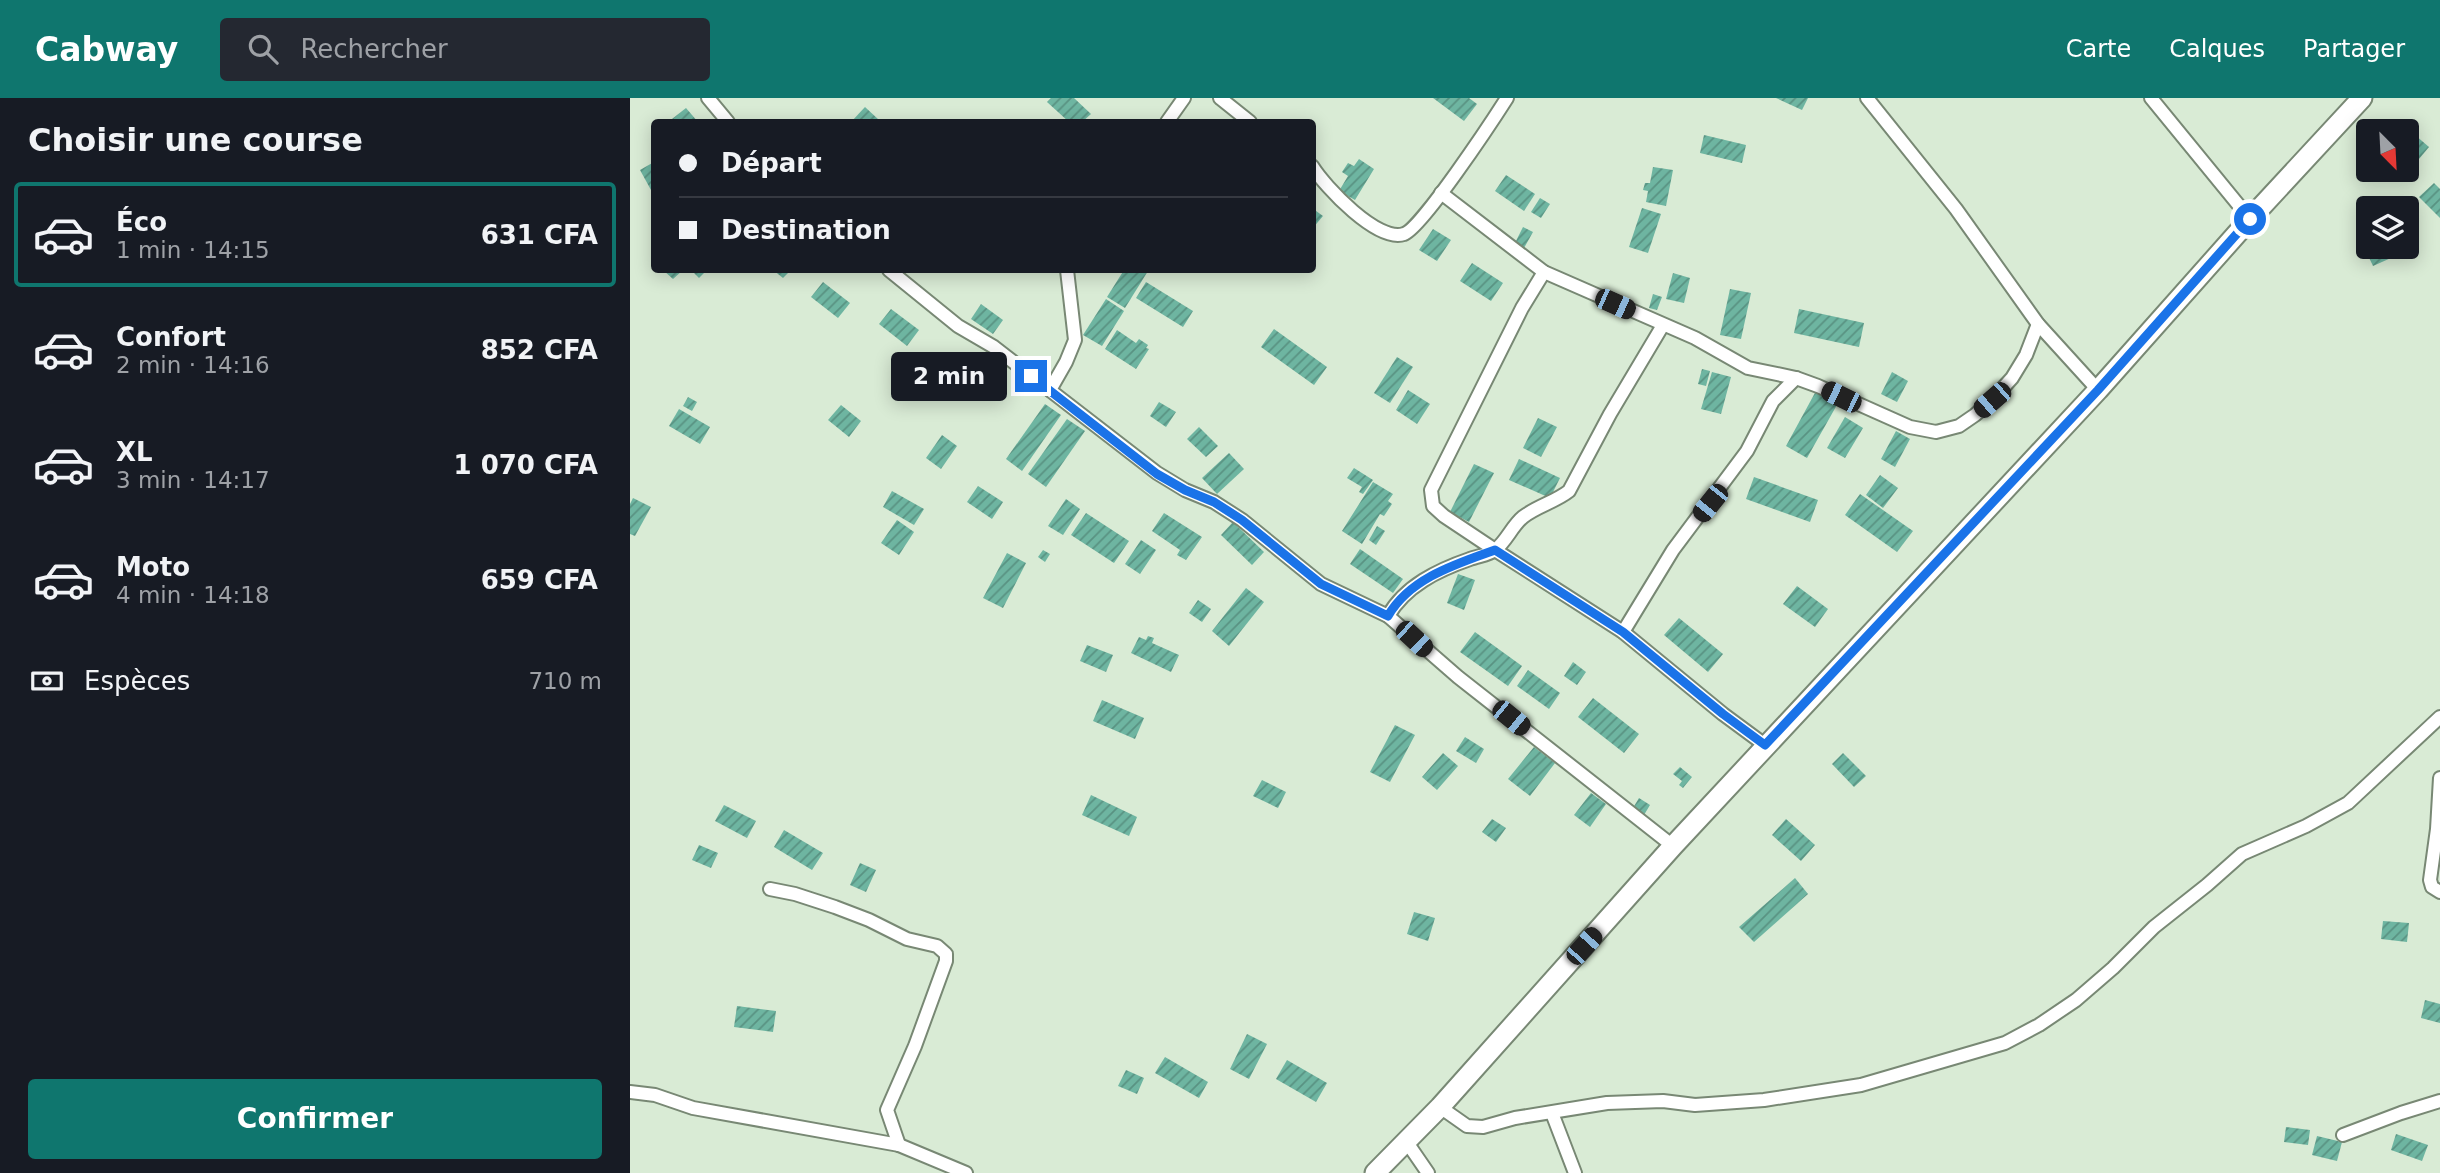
<!DOCTYPE html>
<html lang="fr">
<meta charset="utf-8">
<style>
:root{--surface:#171b24;--page:#242831;--text:#f1f3f6;--muted:#9ea1a6;--line:#363941;--accent:#0f766e}
body{margin:0;font-family:"DejaVu Sans",sans-serif;background:var(--page);color:var(--text);height:100vh;display:flex;flex-direction:column;font-size:26px;white-space:nowrap}
*{box-sizing:border-box;margin:0}
p{font-size:23px;color:var(--muted)}
.icon{flex:none;width:38px;height:38px;fill:none;stroke:currentColor;stroke-width:2;stroke-linecap:round;stroke-linejoin:round}
.map{position:relative;flex:1;overflow:hidden}
.side{display:flex;flex-direction:column;background:var(--surface);width:630px}
.side>*{flex:none}
.top-card{position:absolute;left:21px;top:21px;width:665px;height:154px;border-radius:7px;box-shadow:0 4px 18px #0003;display:grid;align-content:center;height:154px;padding:0 28px;background:var(--surface)}
.needle{width:46px;rotate:156deg}
.buttons{position:absolute;left:1726px;top:21px;display:grid;gap:14px}
.buttons a{display:grid;place-items:center;width:63px;height:63px;border-radius:7px;background:var(--surface);box-shadow:0 4px 18px #0003;font-size:35px}
.end{position:absolute;width:32px;height:32px;margin:-16px;border:9px solid #1a73e8;background:#fff;box-shadow:0 0 0 4px #fff}
.from{border-radius:50%}
.bubble{position:absolute;height:49px;border-radius:7px;background:var(--surface);box-shadow:0 4px 18px #0003;font-size:23px;font-weight:700;line-height:49px;text-align:center}
.car{position:absolute;width:21px;height:42px;margin:-21px -10px;border-radius:9px;box-shadow:0 0 5px 2px #0007;background:linear-gradient(#222 24%,#8ab4d8 0 40%,#222 0 76%,#8ab4d8 0 86%,#222 0)}
.top-card b{display:flex;align-items:center;gap:24px;height:66px;font-size:26px}
.top-card b+b{border-top:2px solid var(--line)}
.top-card i{width:18px;height:18px;background:var(--text)}
ul{padding:0;list-style:none}
li{display:flex;align-items:center;gap:21px;height:105px;margin:0 14px 10px;padding:0 14px;border:4px solid transparent;border-radius:7px}
li div{flex:1}
li b{display:block;font-size:26px}
li em{font-style:normal;font-weight:700}
li.selected{border-color:var(--accent)}
li>.icon{width:63px;height:63px;stroke-width:1.5}
h2{padding:0 28px;font-size:32px;line-height:84px}
.pay{display:flex;align-items:center;gap:18px;height:77px;padding:0 28px;font-size:26px}
.pay p{margin-inline-start:auto}
.action{display:flex;gap:14px;margin-top:auto;padding:14px 28px}
.action a{flex:1;height:80px;border-radius:7px;background:var(--accent);color:#fff;font-size:28px;font-weight:700;line-height:80px;text-align:center}
header{display:flex;align-items:center;gap:42px;box-sizing:border-box;height:98px;padding:0 35px;background:var(--accent);color:#fff}
header strong{font-size:33px}
nav{display:flex;gap:38px;margin-inline-start:auto;font-size:24px}
.search{width:490px;height:63px;background:var(--page);display:flex;align-items:center;gap:18px;box-sizing:border-box;padding:0 24px;border-radius:7px;color:var(--muted);font-size:26px}
main{display:flex;flex:1;min-height:0}
.map>svg:first-child{display:block}
</style>
<header>
<strong>Cabway</strong>
<div class="search"><svg class="icon" aria-label="search" viewBox="0 0 24 24"><circle cx="10" cy="10" r="6"/><path d="M15 15l6 6"/></svg>Rechercher</div>
<nav><a>Carte</a><a>Calques</a><a>Partager</a></nav>
</header>
<main>
<section class="side">
<h2>Choisir une course</h2>
<ul>
<li class="selected"><svg class="icon" aria-label="car" viewBox="0 0 24 24"><path d="M5 17H2v-5l4-1 3-4h7l3 4 3 1v5h-3M9 17h6M6 11h13"/><circle cx="7" cy="17" r="2"/><circle cx="17" cy="17" r="2"/></svg><div><b>Éco</b><p>1 min · 14:15</p></div><em>631 CFA</em></li>
<li><svg class="icon" aria-label="car" viewBox="0 0 24 24"><path d="M5 17H2v-5l4-1 3-4h7l3 4 3 1v5h-3M9 17h6M6 11h13"/><circle cx="7" cy="17" r="2"/><circle cx="17" cy="17" r="2"/></svg><div><b>Confort</b><p>2 min · 14:16</p></div><em>852 CFA</em></li>
<li><svg class="icon" aria-label="car" viewBox="0 0 24 24"><path d="M5 17H2v-5l4-1 3-4h7l3 4 3 1v5h-3M9 17h6M6 11h13"/><circle cx="7" cy="17" r="2"/><circle cx="17" cy="17" r="2"/></svg><div><b>XL</b><p>3 min · 14:17</p></div><em>1 070 CFA</em></li>
<li><svg class="icon" aria-label="car" viewBox="0 0 24 24"><path d="M5 17H2v-5l4-1 3-4h7l3 4 3 1v5h-3M9 17h6M6 11h13"/><circle cx="7" cy="17" r="2"/><circle cx="17" cy="17" r="2"/></svg><div><b>Moto</b><p>4 min · 14:18</p></div><em>659 CFA</em></li>
</ul>
<div class="pay"><svg class="icon" aria-label="cash" viewBox="0 0 24 24"><path d="M3 7h18v10H3z"/><circle cx="12" cy="12" r="2"/></svg>Espèces<p>710 m</p></div>
<div class="action"><a>Confirmer</a></div>
</section>
<div class="map">
<svg width="1810" height="1075" viewBox="0 0 1810 1075">
<defs>
<pattern id="building-hatch" width="6" height="6" patternUnits="userSpaceOnUse" patternTransform="scale(1.75)"><rect width="6" height="6" fill="#6eb5a1"/><path d="M-1 1l2-2M0 6l6-6M5 7l2-2" fill="none" stroke="#599282"/></pattern>
</defs>
<rect width="100%" height="100%" fill="#d9ebd5"/>
<!-- building -->
<g fill="url(#building-hatch)">
<path d="M421 0H444L461 16 452 24H439L417 4Z"/>
<path d="M803 0H839L847 6 834 23Z"/>
<path d="M1146 0H1178L1172 12Z"/>
<path d="M235 9 249 22 247 24H221Z"/>
<path d="M56 10 68 24H44L42 21Z"/>
<path d="M1074 37 1116 47 1112 65 1070 55Z"/>
<path d="M1785 37 1799 49 1784 67 1776 61V48Z"/>
<path d="M729 61 744 71 725 102 709 93 718 78 712 74 718 65 724 68Z"/>
<path d="M24 64V90L21 92 10 72Z"/>
<path d="M1023 69 1043 72 1036 108 1016 104 1018 93 1013 92 1015 85H1020Z"/>
<path d="M876 77 905 96 894 113 865 93Z"/>
<path d="M1804 85 1810 91V120L1789 99Z"/>
<path d="M910 100 920 106 911 120 901 114Z"/>
<path d="M682 110 693 118 682 131Z"/>
<path d="M1012 110 1031 116 1018 155 999 149Z"/>
<path d="M893 129 903 134 894 150 885 145Z"/>
<path d="M803 131 821 142 807 163 789 152Z"/>
<path d="M1776 141 1781 151 1743 168 1734 149H1776Z"/>
<path d="M842 165 873 185 861 203 830 183Z"/>
<path d="M33 172H53L43 181Z"/>
<path d="M61 172H77L69 180Z"/>
<path d="M143 172H161L153 180Z"/>
<path d="M494 172 518 173 495 210 477 199Z"/>
<path d="M1043 175 1060 180 1054 205 1036 201Z"/>
<path d="M193 184 220 205 208 220 181 199Z"/>
<path d="M516 184 563 213 553 229 506 200Z"/>
<path d="M1100 191 1121 195 1111 241 1090 237Z"/>
<path d="M1023 196 1032 199 1027 212 1019 210Z"/>
<path d="M476 201 494 213 472 248 453 237Z"/>
<path d="M351 206 373 222 363 236 341 221Z"/>
<path d="M261 211 289 232 277 248 249 226Z"/>
<path d="M1169 211 1234 225 1229 249 1164 235Z"/>
<path d="M644 231 697 269 684 287 631 249Z"/>
<path d="M487 232 506 245 509 241 518 247 516 250 519 251 506 271 475 251Z"/>
<path d="M767 259 783 269 760 305 744 295Z"/>
<path d="M1072 271 1080 273 1076 288 1068 286Z"/>
<path d="M1082 274 1101 279 1091 316 1071 311Z"/>
<path d="M1262 274 1278 283 1267 304 1251 296Z"/>
<path d="M778 292 800 306 787 326 766 312Z"/>
<path d="M1186 293 1208 305 1177 360 1156 348Z"/>
<path d="M58 299 67 304 62 313 53 308Z"/>
<path d="M529 304 546 314 536 329 520 318Z"/>
<path d="M415 306 431 317 392 373 376 361Z"/>
<path d="M211 307 231 323 219 339 198 322Z"/>
<path d="M49 311 80 329 70 346 39 328Z"/>
<path d="M1215 319 1233 330 1215 360 1197 350Z"/>
<path d="M908 320 927 329 911 359 893 350Z"/>
<path d="M437 321 455 333 416 389 398 376Z"/>
<path d="M569 329 588 348 576 359 557 341Z"/>
<path d="M1266 333 1280 341 1265 369 1251 361Z"/>
<path d="M312 337 327 348 311 371 296 360Z"/>
<path d="M599 355 614 371 587 396 572 380Z"/>
<path d="M889 361 930 380 920 400 879 382Z"/>
<path d="M844 366 864 375 839 424 820 414Z"/>
<path d="M724 370 743 382 733 396 729 394 732 389 717 380Z"/>
<path d="M1250 377 1268 390 1253 410 1236 397Z"/>
<path d="M1124 379 1188 402 1180 424 1116 401Z"/>
<path d="M743 384 763 396 758 403 762 406 754 418 750 416 732 446 712 433Z"/>
<path d="M348 388 373 404 362 421 337 404Z"/>
<path d="M262 393 294 411 284 427 253 409Z"/>
<path d="M1230 396 1283 433 1267 454 1215 417Z"/>
<path d="M3 400 21 409 5 438 0 436V406Z"/>
<path d="M436 401 450 411 433 437 418 428Z"/>
<path d="M456 415 499 443 484 465 441 437Z"/>
<path d="M534 415 572 439 556 462 547 457 550 452 522 433Z"/>
<path d="M267 422 284 434 269 457 251 445Z"/>
<path d="M603 424 634 454 622 467 591 437Z"/>
<path d="M747 428 755 433 746 447 739 442Z"/>
<path d="M511 442 526 452 510 476 495 466Z"/>
<path d="M730 451 773 481 763 495 720 466Z"/>
<path d="M413 452 420 456 415 464 408 459Z"/>
<path d="M377 455 396 465 373 510 353 500Z"/>
<path d="M828 476 845 482 834 512 817 505Z"/>
<path d="M1167 488 1198 511 1185 529 1153 506Z"/>
<path d="M616 490 634 504 599 548 582 533Z"/>
<path d="M568 502 581 511 572 524 559 515Z"/>
<path d="M1049 520 1093 556 1078 574 1034 537Z"/>
<path d="M845 534 892 568 878 588 830 554Z"/>
<path d="M518 538 524 540 522 545 549 557 541 574 501 555 509 539 516 542Z"/>
<path d="M457 547 483 557 476 574 450 563Z"/>
<path d="M943 564 956 574 947 587 934 578Z"/>
<path d="M898 572 930 595 919 611 887 588Z"/>
<path d="M963 600 1009 636 994 655 948 619Z"/>
<path d="M472 602 514 620 505 641 463 623Z"/>
<path d="M765 627 785 637 760 684 740 674Z"/>
<path d="M835 639 854 651 846 665 826 653Z"/>
<path d="M904 649 925 665 900 698 878 681Z"/>
<path d="M813 655 828 668 807 692 792 679Z"/>
<path d="M1213 655 1236 678 1224 689 1202 666Z"/>
<path d="M1050 669 1062 679 1053 690 1049 687 1052 683 1043 676Z"/>
<path d="M632 682 656 694 648 710 623 698Z"/>
<path d="M961 695 976 706 960 729 944 717Z"/>
<path d="M461 697 507 719 499 738 452 717Z"/>
<path d="M1009 700 1020 707 1014 717 1003 710Z"/>
<path d="M94 707 126 723 117 740 85 723Z"/>
<path d="M862 721 876 730 866 744 852 734Z"/>
<path d="M1156 721 1185 747 1171 763 1142 737Z"/>
<path d="M154 732 193 755 182 772 144 749Z"/>
<path d="M69 747 88 755 81 770 62 762Z"/>
<path d="M230 765 246 772 236 794 220 787Z"/>
<path d="M1165 780 1178 796 1124 844 1109 829Z"/>
<path d="M784 814 805 820 798 843 777 836Z"/>
<path d="M1753 823 1779 825 1777 844 1751 841Z"/>
<path d="M1795 902 1810 906V925L1791 920Z"/>
<path d="M107 908 146 913 143 934 104 929Z"/>
<path d="M617 936 637 946 619 981 600 971Z"/>
<path d="M535 959 578 984 569 1000 525 975Z"/>
<path d="M657 962 697 985 686 1004 646 981Z"/>
<path d="M496 972 514 980 507 996 488 988Z"/>
<path d="M1656 1029 1680 1032 1678 1047 1654 1044Z"/>
<path d="M1766 1036 1798 1047 1792 1063 1761 1052Z"/>
<path d="M1687 1038 1712 1044 1707 1063 1682 1057Z"/>
</g>
<g fill="none" stroke-linecap="round" stroke-linejoin="round">
<defs>
<g id="minor">
<path d="M78 0 98 24"/>
<path d="M590 0 620 24"/>
<path d="M1237 0 1326 111 1408 226 1468 292"/>
<path d="M1521 0 1620 121"/>
<path d="M537 24 554 0"/>
<path d="M682 68C695 89 748 145 774 136 791 131 863 22 877 0"/>
<path d="M811 95 914 174 1065 240 1118 270 1166 280 1188 288 1280 329 1306 334 1329 328 1345 317 1362 302 1382 280 1396 257 1408 226"/>
<path d="M259 172 328 228 364 249 527 375 555 392 584 404 612 422 691 486 758 518 828 579 1043 748"/>
<path d="M914 174 892 210 801 392 803 408 814 418 865 452 993 534 1093 616 1135 647"/>
<path d="M420 292 436 264 445 242 437 172"/>
<path d="M758 518C775 488 808 472 840 461 847 458 859 457 865 452 876 444 882 428 893 419 907 408 925 404 939 393L980 316 1033 227"/>
<path d="M993 534 1043 452 1117 353 1143 303 1166 280"/>
<path d="M1810 680 1807 731 1800 782 1802 789 1810 794"/>
<path d="M140 791 165 796 205 809 239 822 277 841 307 848 316 856V863L285 948 257 1012 269 1047"/>
<path d="M0 994 25 997 63 1010 269 1047 336 1075"/>
<path d="M810 1009 837 1028 853 1029 885 1020 977 1005 1033 1003 1065 1007 1134 1002 1231 987 1375 945 1409 927 1446 902 1483 870 1524 829 1577 787 1612 756 1676 728 1718 705 1810 619"/>
<path d="M922 1015 945 1075"/>
<path d="M1713 1037 1771 1015 1810 1003"/>
<path d="M776 1043 798 1075"/>
</g>
<path id="primary" d="M745 1075 810 1009 1043 748 1468 292 1620 121 1732 0"/>
</defs>
<!-- minor casing -->
<use href="#minor" stroke="#788874" stroke-width="16"/>
<!-- primary casing -->
<use href="#primary" stroke="#788874" stroke-width="23"/>
<!-- minor -->
<use href="#minor" stroke="#fff" stroke-width="12"/>
<!-- primary -->
<use href="#primary" stroke="#fff" stroke-width="19"/>
</g>
<g fill="none" stroke-linecap="round" stroke-linejoin="round">
<!-- route -->
<path stroke="#1a73e8" stroke-width="9" d="M401 278 527 376 555 392 584 404 612 422 691 486 758 518C780 480 826 466 865 452L993 534 1093 616 1135 647 1468 292 1620 121"/>
</g>
</svg>
<div class="buttons">
<a><svg class="needle" viewBox="-14 -14 28 28"><path d="M0-13l5 13h-10z" fill="#e53935"/><path d="M0 13l5-13h-10z" fill="#9ea1a6"/></svg></a>
<a><svg class="icon" aria-label="layers" viewBox="0 0 24 24"><path d="M12 4l9 5-9 5-9-5zM3 14l9 5 9-5"/></svg></a>
</div>
<i class="end from" style="left:1620px;top:121px"></i>
<i class="end" style="left:401px;top:278px"></i>
<div class="bubble" style="left:261px;top:254px;width:116px">2 min</div>
<i class="car" style="left:985px;top:206px;rotate:114deg"></i>
<i class="car" style="left:1211px;top:299px;rotate:296deg"></i>
<i class="car" style="left:1362px;top:302px;rotate:229deg"></i>
<i class="car" style="left:1080px;top:405px;rotate:219deg"></i>
<i class="car" style="left:784px;top:541px;rotate:133deg"></i>
<i class="car" style="left:881px;top:620px;rotate:129deg"></i>
<i class="car" style="left:954px;top:848px;rotate:42deg"></i>
<div class="top-card">
<b><i class="from"></i>Départ</b>
<b><i></i>Destination</b>
</div>
</div>
</main>
